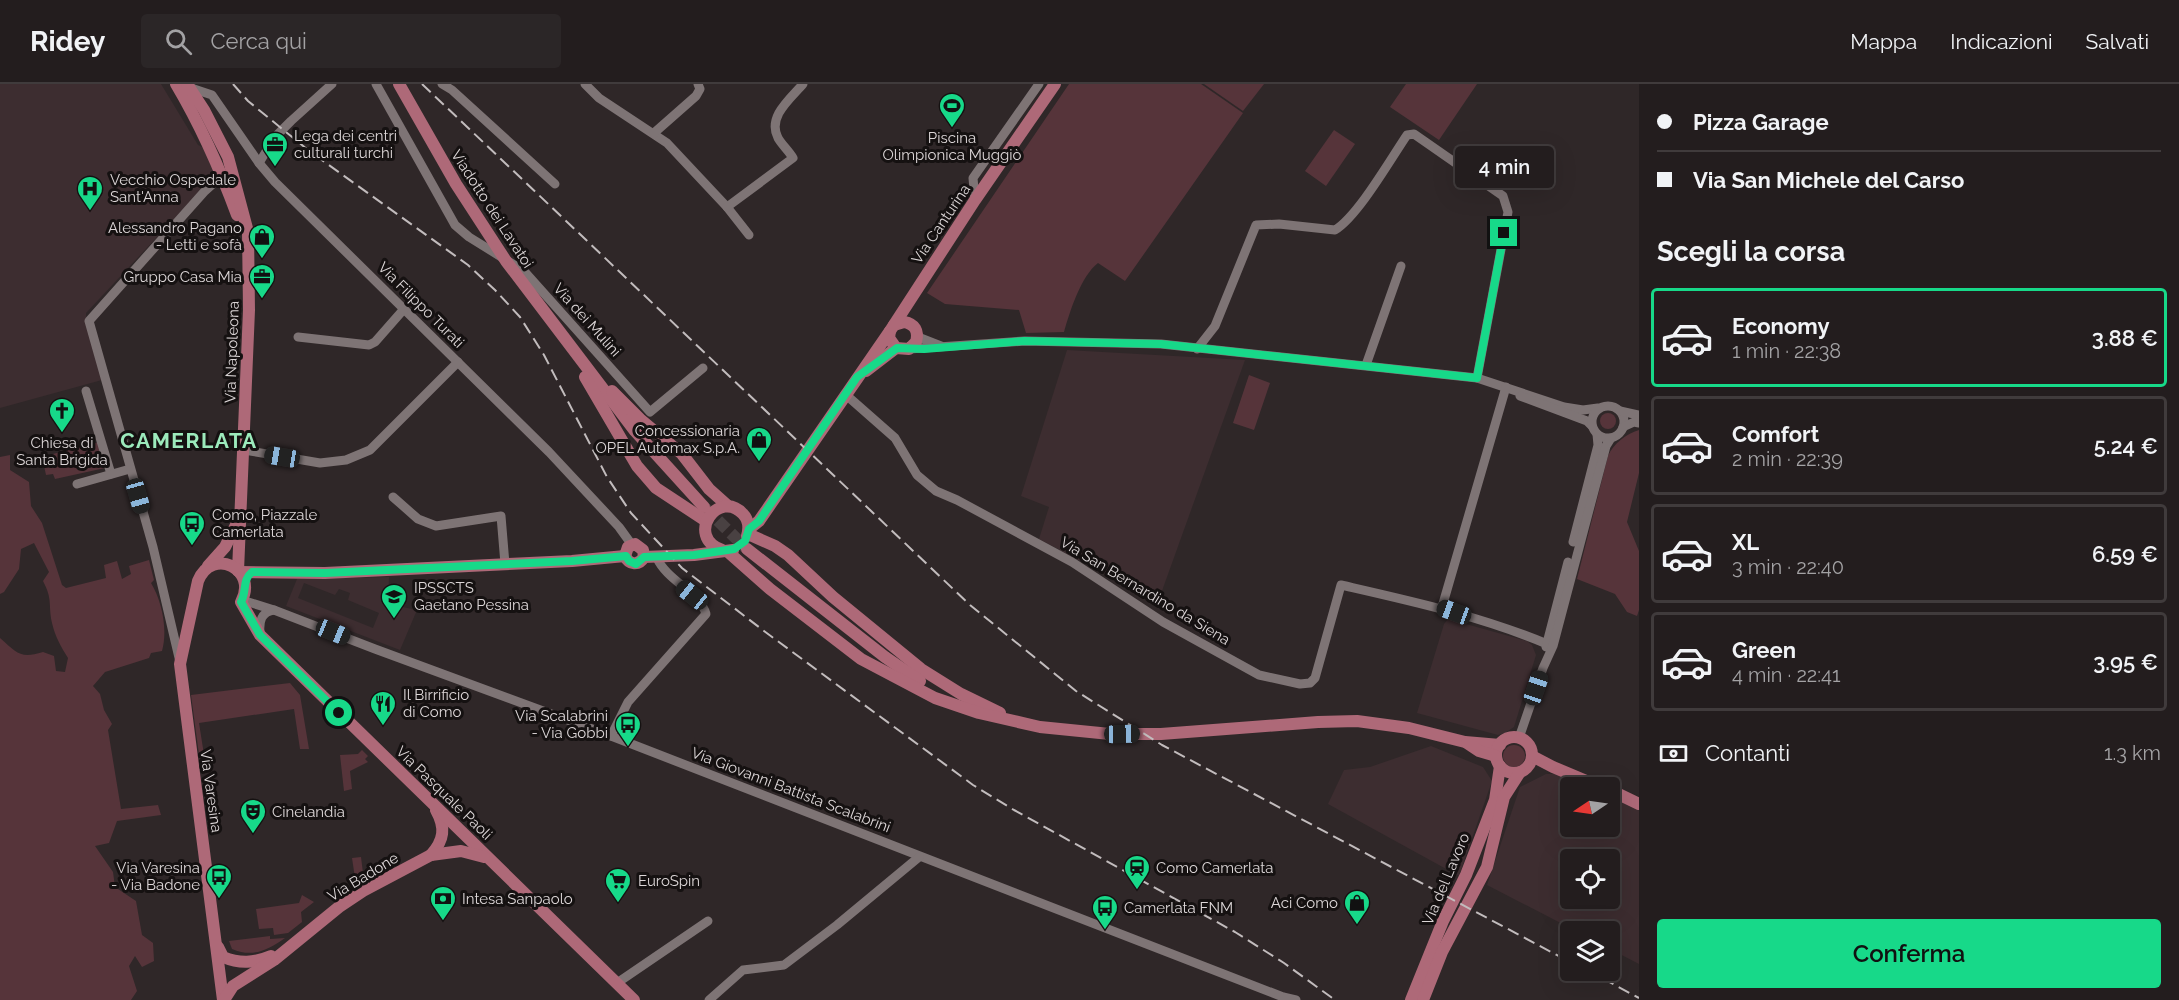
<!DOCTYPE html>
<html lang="it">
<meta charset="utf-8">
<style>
:root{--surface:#231d1e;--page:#2b2627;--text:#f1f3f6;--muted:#a3a2a4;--line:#403b3c;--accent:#17d989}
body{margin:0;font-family:Raleway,sans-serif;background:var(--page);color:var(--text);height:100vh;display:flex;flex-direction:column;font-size:22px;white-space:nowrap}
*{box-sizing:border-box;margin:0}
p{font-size:20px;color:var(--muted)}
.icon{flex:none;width:33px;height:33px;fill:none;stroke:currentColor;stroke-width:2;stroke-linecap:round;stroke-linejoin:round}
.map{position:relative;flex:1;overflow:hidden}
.panel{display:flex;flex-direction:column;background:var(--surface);width:540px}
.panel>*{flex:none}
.top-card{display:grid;align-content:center;height:132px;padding:0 18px;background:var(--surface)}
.needle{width:39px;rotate:257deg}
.tools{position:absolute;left:1560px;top:693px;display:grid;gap:12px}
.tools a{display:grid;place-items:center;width:60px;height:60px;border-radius:6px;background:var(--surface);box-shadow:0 6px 24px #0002,0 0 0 2px var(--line);font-size:30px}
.end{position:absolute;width:27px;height:27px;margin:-14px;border:8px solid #17d989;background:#111;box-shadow:0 0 0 3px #111}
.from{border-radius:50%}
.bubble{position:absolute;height:42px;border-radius:6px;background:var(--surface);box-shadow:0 6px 24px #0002,0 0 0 2px var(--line);font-size:20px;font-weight:600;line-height:42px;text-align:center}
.car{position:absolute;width:18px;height:36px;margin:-18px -9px;border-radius:8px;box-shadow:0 0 4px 2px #0007;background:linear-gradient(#222 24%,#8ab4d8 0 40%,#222 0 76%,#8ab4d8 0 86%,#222 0)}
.top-card b{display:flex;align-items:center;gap:21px;height:57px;font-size:22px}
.top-card b+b{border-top:2px solid var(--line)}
.top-card i{width:15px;height:15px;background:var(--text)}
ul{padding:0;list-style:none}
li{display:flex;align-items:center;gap:18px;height:99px;margin:0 12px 9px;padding:0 6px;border:3px solid var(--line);border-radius:6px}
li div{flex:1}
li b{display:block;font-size:22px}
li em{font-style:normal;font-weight:600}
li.current{border-color:var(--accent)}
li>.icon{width:54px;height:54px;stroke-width:1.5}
h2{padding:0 18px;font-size:27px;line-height:72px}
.pay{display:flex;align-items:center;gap:15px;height:66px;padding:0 18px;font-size:22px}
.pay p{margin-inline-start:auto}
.cta{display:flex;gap:12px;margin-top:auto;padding:12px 18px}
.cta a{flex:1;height:69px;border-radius:6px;background:var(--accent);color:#111;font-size:24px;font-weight:600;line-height:69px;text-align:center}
header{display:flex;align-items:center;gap:36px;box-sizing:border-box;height:84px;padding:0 30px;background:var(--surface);border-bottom:2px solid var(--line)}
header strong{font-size:28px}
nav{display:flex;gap:33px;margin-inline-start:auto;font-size:21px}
.search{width:420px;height:54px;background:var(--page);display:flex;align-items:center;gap:15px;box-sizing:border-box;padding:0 21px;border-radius:6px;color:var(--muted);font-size:22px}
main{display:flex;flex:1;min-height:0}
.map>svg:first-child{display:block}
</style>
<header>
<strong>Ridey</strong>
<div class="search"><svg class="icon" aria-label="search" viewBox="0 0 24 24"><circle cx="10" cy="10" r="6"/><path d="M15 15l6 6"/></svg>Cerca qui</div>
<nav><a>Mappa</a><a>Indicazioni</a><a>Salvati</a></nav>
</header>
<main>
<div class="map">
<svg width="1639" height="916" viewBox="0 0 1639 916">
<rect width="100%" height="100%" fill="#2f2728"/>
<!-- built -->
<g fill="#3d2d30" fill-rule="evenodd">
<path d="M0 0H161L198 61 207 65 216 90 86 229V237L102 296 0 324Z"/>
<path d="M1067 266 1245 276 1158 518 1039 455 1049 423 1021 412Z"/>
<path d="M389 493 388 520 417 526 400 566 286 522 297 495ZM304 499 335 511 339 505 350 509 348 516 379 529 373 544 298 514Z"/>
<path d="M1448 535 1527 557 1532 561 1536 571 1514 643 1505 649 1498 651 1417 629 1444 540Z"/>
<path d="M1431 662 1483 683 1492 697 1459 792 1328 720 1344 686 1370 683Z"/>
<path d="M1546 690H1560L1593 703 1570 704V742H1610V711L1639 726V880L1610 865V848L1576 847 1487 801 1520 703ZM1570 776H1610V814H1570Z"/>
</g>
<!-- green -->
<g fill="#56343a">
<path d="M1069 0H1201L1243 29 1125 197 1098 179C1081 192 1070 227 1064 248L1026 249 1019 226 945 220 927 209Z"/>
<path d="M1204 0H1264L1243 27Z"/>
<path d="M1406 0H1477L1439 56 1390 23Z"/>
<path d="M1334 46 1355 60 1326 102 1305 87Z"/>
<path d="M1249 291 1270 299 1254 346 1233 339Z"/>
<circle cx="1608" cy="337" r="8"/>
<path d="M1639 346V389L1627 438 1639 467V526L1637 532 1627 528 1615 510 1577 495 1608 372C1613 360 1626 350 1639 346Z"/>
<path d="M99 358 105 384 55 395 53 390 46 391 43 377 54 375 53 370Z"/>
<path d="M10 371V386L29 398 31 422 42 439 62 501 66 504 106 494 104 481 117 477 122 495 131 490 129 482 149 476 154 496 151 499C162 517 168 546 162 567L151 569 149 574 105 588 93 602 100 610 104 626 112 640 108 646 121 725 158 721 161 731 117 737 109 759 95 762 113 788 115 803 136 817 142 851 153 859 154 877 142 883 135 872 129 882 137 907 131 916H0V554C17 569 20 575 43 568L54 572 56 587 65 588 68 574C61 563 55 552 52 539 48 520 53 516 43 497L49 488 34 459 21 465 19 485 4 508 0 510V373Z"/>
<path d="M290 599 300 611 309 665H300L294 625 199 639 205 677 200 678 191 611Z"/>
<circle cx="1514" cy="672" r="11"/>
<path d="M362 666 368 672 365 675 368 678 350 687 352 705 344 707 340 671 358 670Z"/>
<path d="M361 773 363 789 355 794 352 774Z"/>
<path d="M302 811 314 818 301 828 302 838 288 849 274 851 273 844 259 845 256 825 299 819Z"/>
<path d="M270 852V855L285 854C268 866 253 874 232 865L229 857Z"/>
</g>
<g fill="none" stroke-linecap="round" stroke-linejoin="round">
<!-- major-tunnel -->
<path stroke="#494142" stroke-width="12" stroke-dasharray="12 6" stroke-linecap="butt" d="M705 424 747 465"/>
<!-- minor -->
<g stroke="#7e7475" stroke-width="9">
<path d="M376 0 455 141 469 153 524 187 650 328 703 284"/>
<path d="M442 0 452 6 555 100"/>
<path d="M585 0 599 14 667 59 727 123 749 151"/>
<path d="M191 4 212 11 259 79 275 98 549 368 619 443 632 461"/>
<path d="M654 49 696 12 700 5 698 0"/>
<path d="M259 79 275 53 291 37 332 0"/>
<path d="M975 116 973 94 1039 0"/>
<path d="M727 123 793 74C789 67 782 61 778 54 767 33 790 15 803 0"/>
<path d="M298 253 369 261 375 258 404 225"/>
<path d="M918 253 941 262"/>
<path d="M909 265 1025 257 1161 260 1477 294 1564 323 1583 326 1598 324"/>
<path d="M1197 265 1215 242 1256 141 1279 140 1335 146C1358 132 1390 76 1407 51L1414 50 1503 112 1508 128 1477 294"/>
<path d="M1366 281 1401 182"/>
<path d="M86 307 111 390"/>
<path d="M845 310 895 354 917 391 936 407 957 416 1072 478 1163 538 1259 591 1300 600 1310 599 1315 594 1341 501C1411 517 1480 532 1547 560"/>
<path d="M1520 312 1587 337 1592 342"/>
<circle cx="1608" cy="338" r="16"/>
<path d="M1620 327 1639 331"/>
<path d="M1623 343 1634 338 1639 339"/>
<path d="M244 366 320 379 346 376 370 366 458 278"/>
<path d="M77 400 130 385"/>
<path d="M393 413 418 435 436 442 501 432 505 480"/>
<path d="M1573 458 1598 361 1597 350"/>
<path d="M242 516 274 526 375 565 611 652 1283 913 1296 916"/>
<path d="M1442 523 1506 303"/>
<path d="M260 549C259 537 261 528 274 526"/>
<path d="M1546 563 1568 478"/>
<path d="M180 578 153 463 89 237 204 108 214 99 224 96"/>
<path d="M611 652 628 618 706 530C700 508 667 497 657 474"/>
<path d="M1519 654 1543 584 1553 562 1606 362 1611 354"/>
<path d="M617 899 708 837"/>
<path d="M709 916 743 886 784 881 837 841 919 773"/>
</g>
<!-- major -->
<g stroke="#ae6978" stroke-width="12">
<path d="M176 0C201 42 220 85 237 131"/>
<path d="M187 0 204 26 228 73 248 148 249 226 238 487"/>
<path d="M399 0 456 100 506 177 635 347 704 423"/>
<path d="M890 247 889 254 896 264 909 265 916 258C919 247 915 240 904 238L894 241"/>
<path d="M866 287 896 264"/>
<path d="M585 293 637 382 656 404 706 437"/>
<path d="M612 307 640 335 682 370 709 405 728 422"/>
<path d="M749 445 759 437 890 247 975 116 1055 0"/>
<path d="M748 450 775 462 788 471 833 513 921 585 961 610 1000 629"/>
<path d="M747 465 885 573 920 597"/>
<path d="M722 466C684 452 719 404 743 430 749 436 749 445 747 452"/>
<path d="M727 467 770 505 861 575 935 614 979 629 1040 643 1110 650H1161L1318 638 1357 637 1409 644 1465 658 1500 661"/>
<path d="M625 472 628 463 635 460 643 466 644 473"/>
<path d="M625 472C629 481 639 482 644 473"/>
<path d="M644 473 694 471 733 466"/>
<path d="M208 482 225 463 238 437"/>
<path d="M240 488 325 489 572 477 625 472"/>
<circle cx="1514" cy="671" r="18"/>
<path d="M1467 659 1479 667 1496 672"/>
<path d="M1532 672 1553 683 1603 704"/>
<path d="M1610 706 1639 720"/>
<path d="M431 771C444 756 446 744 436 726"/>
<path d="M218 863 223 873C240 880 254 879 271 872"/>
<path d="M223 916 180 580 198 497C212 462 259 485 241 518L260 551 634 916"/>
<path d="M224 916 233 902 274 876 339 823 363 807 431 771 461 767 484 773"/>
<path d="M1411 916 1443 837 1466 791 1495 716 1500 682"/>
<path d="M1423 916 1442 868 1487 783 1504 713 1520 688"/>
</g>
<!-- rail -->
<g stroke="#c2bcbd" stroke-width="2" stroke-dasharray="12 6" stroke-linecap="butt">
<path d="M233 0 248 17 308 66 468 181 495 206 520 233 544 271 607 393 631 429 682 484 764 547 973 701 1014 726 1235 848 1284 879 1335 916"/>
<path d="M422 0 970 521 1076 607 1162 661 1570 878"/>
<path d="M1587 886 1639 914"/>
</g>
</g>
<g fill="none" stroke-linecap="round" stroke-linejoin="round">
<!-- route -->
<path stroke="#17d989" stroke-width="8" d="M339 629 260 551 241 518C247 507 242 496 252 488L325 489 572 477 626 472 629 477 636 480 644 473 694 471 734 465 745 457 749 445 759 437 857 293 897 264 924 265 1024 257 1161 260 1477 294 1504 149"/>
</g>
<!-- icons -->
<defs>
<symbol id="stadium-pin" viewBox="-11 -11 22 30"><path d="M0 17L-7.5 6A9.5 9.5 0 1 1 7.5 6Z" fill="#17d989" stroke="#151111"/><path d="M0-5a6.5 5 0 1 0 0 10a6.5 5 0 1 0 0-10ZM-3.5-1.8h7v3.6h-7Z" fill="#111"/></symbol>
<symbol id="office-pin" viewBox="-11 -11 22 30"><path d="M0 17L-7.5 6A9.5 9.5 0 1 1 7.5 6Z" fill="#17d989" stroke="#151111"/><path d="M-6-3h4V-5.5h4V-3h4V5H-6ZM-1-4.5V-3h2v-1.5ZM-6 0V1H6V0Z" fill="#111"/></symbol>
<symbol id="hospital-pin" viewBox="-11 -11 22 30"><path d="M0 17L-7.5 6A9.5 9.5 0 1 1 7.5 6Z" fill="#17d989" stroke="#151111"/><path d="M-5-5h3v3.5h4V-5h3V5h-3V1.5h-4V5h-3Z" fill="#111"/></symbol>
<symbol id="shop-pin" viewBox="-11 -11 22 30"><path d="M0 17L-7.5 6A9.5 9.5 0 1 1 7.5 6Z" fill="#17d989" stroke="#151111"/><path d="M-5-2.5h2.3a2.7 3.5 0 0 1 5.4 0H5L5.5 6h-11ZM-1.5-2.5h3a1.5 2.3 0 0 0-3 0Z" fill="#111"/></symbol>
<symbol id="church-pin" viewBox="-11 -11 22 30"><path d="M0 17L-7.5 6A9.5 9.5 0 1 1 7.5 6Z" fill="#17d989" stroke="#151111"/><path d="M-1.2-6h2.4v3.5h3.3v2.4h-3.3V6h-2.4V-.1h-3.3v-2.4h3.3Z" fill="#111"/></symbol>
<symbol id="bus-pin" viewBox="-11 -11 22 30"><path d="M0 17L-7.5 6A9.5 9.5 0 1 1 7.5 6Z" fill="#17d989" stroke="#151111"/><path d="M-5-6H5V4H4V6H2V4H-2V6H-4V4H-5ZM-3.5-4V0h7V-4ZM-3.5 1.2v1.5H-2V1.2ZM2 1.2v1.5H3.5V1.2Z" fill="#111"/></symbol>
<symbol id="school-pin" viewBox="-11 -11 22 30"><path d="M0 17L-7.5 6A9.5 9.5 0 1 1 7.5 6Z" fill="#17d989" stroke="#151111"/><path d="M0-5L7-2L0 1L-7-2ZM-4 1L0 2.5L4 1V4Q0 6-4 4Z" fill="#111"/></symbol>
<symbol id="restaurant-pin" viewBox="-11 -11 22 30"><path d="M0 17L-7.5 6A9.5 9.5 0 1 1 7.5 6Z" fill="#17d989" stroke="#151111"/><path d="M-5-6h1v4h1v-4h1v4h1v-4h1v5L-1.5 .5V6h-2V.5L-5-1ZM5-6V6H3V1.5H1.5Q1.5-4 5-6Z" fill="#111"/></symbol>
<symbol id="theatre-pin" viewBox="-11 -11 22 30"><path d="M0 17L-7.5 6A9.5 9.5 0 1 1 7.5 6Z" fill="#17d989" stroke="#151111"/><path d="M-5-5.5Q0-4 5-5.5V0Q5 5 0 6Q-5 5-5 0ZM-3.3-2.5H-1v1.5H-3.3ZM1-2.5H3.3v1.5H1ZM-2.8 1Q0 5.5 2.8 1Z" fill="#111"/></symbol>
<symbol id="station-pin" viewBox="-11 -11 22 30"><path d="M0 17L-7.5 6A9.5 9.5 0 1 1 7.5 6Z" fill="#17d989" stroke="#151111"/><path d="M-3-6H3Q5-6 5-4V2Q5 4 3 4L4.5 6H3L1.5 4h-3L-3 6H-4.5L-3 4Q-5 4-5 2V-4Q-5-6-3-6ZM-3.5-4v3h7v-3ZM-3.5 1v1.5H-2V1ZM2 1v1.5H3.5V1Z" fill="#111"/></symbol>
<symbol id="supermarket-pin" viewBox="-11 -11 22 30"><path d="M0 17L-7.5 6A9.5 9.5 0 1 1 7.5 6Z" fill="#17d989" stroke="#151111"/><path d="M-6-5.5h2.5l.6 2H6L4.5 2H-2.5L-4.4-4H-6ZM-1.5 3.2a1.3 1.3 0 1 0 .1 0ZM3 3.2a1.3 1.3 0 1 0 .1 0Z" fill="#111"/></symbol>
<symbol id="bank-pin" viewBox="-11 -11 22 30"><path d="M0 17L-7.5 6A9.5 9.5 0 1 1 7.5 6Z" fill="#17d989" stroke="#151111"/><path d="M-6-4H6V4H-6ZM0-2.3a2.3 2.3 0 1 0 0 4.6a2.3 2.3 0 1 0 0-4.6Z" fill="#111"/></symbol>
</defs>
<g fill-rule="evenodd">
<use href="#stadium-pin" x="937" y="7" width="30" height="40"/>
<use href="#office-pin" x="260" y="46" width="30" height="40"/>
<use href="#hospital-pin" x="75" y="90" width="30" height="40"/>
<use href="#shop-pin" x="247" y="138" width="30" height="40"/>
<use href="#office-pin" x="247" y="178" width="30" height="40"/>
<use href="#church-pin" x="47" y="312" width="30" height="40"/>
<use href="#shop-pin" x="744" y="341" width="30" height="40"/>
<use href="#bus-pin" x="177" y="425" width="30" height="40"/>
<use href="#school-pin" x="379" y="498" width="30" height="40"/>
<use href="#restaurant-pin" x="368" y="605" width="30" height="40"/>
<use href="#bus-pin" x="613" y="626" width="30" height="40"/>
<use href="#theatre-pin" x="238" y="713" width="30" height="40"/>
<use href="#station-pin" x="1122" y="769" width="30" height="40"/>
<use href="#bus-pin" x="204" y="778" width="30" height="40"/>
<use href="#supermarket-pin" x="603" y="782" width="30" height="40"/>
<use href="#bank-pin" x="428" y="800" width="30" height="40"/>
<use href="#shop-pin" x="1342" y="804" width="30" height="40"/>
<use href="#bus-pin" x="1090" y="809" width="30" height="40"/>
</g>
<g text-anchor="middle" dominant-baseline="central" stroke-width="6" stroke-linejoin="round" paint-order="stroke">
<!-- poi labels -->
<g font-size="15" fill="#dcd6d7" stroke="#151111" text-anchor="start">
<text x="294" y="52">Lega dei centri<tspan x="294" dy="17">culturali turchi</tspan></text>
<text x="952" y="54" text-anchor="middle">Piscina<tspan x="952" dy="17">Olimpionica Muggiò</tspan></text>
<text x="110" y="96">Vecchio Ospedale<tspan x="110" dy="17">Sant'Anna</tspan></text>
<text x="242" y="144" text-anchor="end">Alessandro Pagano<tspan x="242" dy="17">- Letti e sofà</tspan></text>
<text x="242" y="193" text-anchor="end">Gruppo Casa Mia</text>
<text x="740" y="347" text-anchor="end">Concessionaria<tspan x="740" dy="17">OPEL Automax S.p.A.</tspan></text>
<text x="62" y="359" text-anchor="middle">Chiesa di<tspan x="62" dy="17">Santa Brigida</tspan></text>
<text x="212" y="431">Como, Piazzale<tspan x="212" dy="17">Camerlata</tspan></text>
<text x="414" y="504">IPSSCTS<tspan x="414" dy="17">Gaetano Pessina</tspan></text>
<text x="403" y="611">Il Birrificio<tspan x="403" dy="17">di Como</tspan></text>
<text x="608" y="632" text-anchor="end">Via Scalabrini<tspan x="608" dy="17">- Via Gobbi</tspan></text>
<text x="272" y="728">Cinelandia</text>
<text x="200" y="784" text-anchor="end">Via Varesina<tspan x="200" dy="17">- Via Badone</tspan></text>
<text x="1156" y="784">Como Camerlata</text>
<text x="638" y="797">EuroSpin</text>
<text x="462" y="815">Intesa Sanpaolo</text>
<text x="1338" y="819" text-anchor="end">Aci Como</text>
<text x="1124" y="824">Camerlata FNM</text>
</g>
<!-- street labels -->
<g font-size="15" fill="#dcd6d7" stroke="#151111">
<text transform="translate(492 125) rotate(57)">Viadotto dei Lavatoi</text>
<text transform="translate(941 140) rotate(-56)">Via Canturina</text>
<text transform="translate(421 221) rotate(45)">Via Filippo Turati</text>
<text transform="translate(587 236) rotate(48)">Via dei Mulini</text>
<text transform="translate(232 268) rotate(-88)">Via Napoleona</text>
<text transform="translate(1145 507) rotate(31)">Via San Bernardino da Siena</text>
<text transform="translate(791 706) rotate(21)">Via Giovanni Battista Scalabrini</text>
<text transform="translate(211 707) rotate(82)">Via Varesina</text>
<text transform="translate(444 709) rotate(44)">Via Pasquale Paoli</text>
<text transform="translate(363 793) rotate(-31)">Via Badone</text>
<text transform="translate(1446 795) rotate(-67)">Via del Lavoro</text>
</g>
<!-- district labels -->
<g font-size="21" font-weight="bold" letter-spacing="1.5" fill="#9ceabc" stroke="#151111">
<text x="189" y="356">CAMERLATA</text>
</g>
</g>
</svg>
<div class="tools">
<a><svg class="needle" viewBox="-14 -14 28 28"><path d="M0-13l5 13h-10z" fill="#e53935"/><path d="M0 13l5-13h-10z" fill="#a3a2a4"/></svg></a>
<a><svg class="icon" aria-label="locate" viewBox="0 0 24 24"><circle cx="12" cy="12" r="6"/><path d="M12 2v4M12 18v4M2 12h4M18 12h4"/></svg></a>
<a><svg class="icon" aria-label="layers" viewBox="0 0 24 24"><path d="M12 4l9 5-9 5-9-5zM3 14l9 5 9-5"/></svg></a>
</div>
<i class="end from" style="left:339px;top:629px"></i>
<i class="end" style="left:1504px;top:149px"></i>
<div class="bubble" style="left:1455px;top:62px;width:99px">4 min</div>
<i class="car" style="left:282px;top:373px;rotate:279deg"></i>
<i class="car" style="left:138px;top:412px;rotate:164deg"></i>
<i class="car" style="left:692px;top:511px;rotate:309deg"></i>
<i class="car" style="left:1454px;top:528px;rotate:290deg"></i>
<i class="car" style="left:333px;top:548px;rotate:112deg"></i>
<i class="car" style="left:1536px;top:604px;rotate:19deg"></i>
<i class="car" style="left:1122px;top:650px;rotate:89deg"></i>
</div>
<section class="panel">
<div class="top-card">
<b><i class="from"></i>Pizza Garage</b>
<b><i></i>Via San Michele del Carso</b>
</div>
<h2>Scegli la corsa</h2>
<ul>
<li class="current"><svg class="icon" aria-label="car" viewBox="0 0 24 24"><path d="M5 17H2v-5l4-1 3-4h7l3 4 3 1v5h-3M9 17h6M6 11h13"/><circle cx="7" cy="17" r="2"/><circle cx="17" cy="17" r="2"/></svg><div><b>Economy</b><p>1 min · 22:38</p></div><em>3.88 €</em></li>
<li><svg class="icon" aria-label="car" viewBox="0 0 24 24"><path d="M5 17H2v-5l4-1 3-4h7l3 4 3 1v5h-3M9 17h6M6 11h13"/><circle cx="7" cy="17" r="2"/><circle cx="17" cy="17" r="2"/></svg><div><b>Comfort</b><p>2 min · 22:39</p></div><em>5.24 €</em></li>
<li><svg class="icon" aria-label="car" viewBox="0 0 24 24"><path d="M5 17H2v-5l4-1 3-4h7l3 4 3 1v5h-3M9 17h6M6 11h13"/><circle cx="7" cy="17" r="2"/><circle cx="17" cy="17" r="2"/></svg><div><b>XL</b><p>3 min · 22:40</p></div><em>6.59 €</em></li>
<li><svg class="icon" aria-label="car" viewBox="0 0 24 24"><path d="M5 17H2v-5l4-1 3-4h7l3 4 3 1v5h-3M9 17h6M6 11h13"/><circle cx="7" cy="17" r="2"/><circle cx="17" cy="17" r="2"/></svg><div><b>Green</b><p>4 min · 22:41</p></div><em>3.95 €</em></li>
</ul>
<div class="pay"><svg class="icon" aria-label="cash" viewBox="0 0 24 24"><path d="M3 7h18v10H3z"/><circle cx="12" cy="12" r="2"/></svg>Contanti<p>1.3 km</p></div>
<div class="cta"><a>Conferma</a></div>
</section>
</main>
